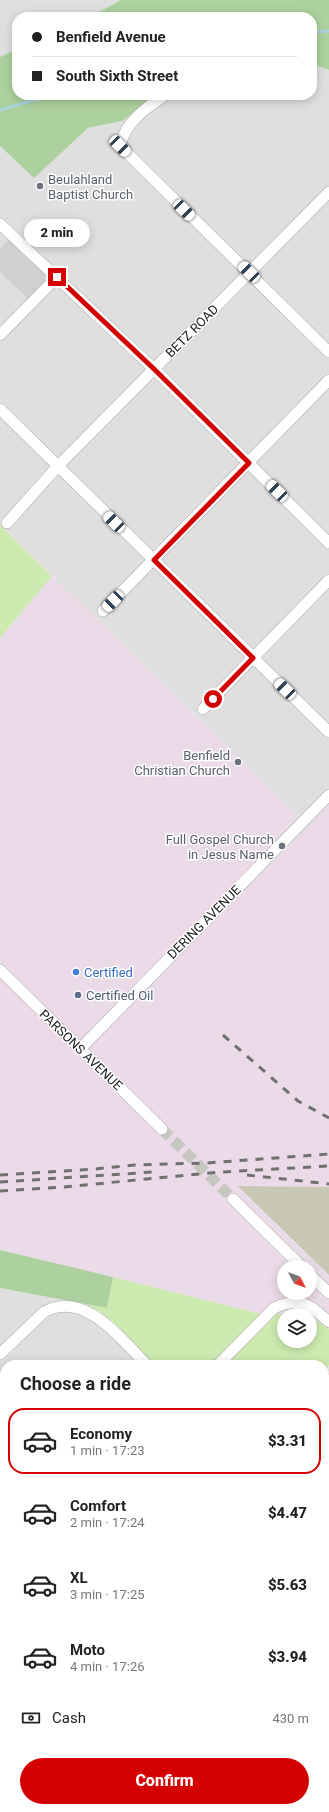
<!DOCTYPE html>
<meta charset="utf-8">
<style>
:root{--surface:#fff;--page:#f6f6f6;--text:#222;--muted:#767676;--line:#e0e0e0;--accent:#d40000}
body{margin:0;font-family:Roboto,sans-serif;background:var(--page);color:var(--text);height:100vh;display:flex;flex-direction:column;font-size:15px;white-space:nowrap}
*{box-sizing:border-box;margin:0}
p{font-size:13px;color:var(--muted)}
.icon{flex:none;width:22px;height:22px;fill:none;stroke:currentColor;stroke-width:2;stroke-linecap:round;stroke-linejoin:round}
.map{position:relative;flex:1;overflow:hidden}
.side{position:absolute;left:0px;top:1360px;width:329px;height:452px;display:flex;flex-direction:column;background:var(--surface);border-radius:16px 16px 0 0;box-shadow:0 2px 10px #0003}
.side>*{flex:none}
.banner{position:absolute;left:12px;top:12px;width:305px;height:88px;border-radius:16px;box-shadow:0 2px 10px #0003;display:grid;align-content:center;height:88px;padding:0 20px;background:var(--surface)}
.needle{width:26px;rotate:131deg}
.controls{position:absolute;left:277px;top:1260px;display:grid;gap:8px}
.controls a{display:grid;place-items:center;width:40px;height:40px;border-radius:50%;background:var(--surface);box-shadow:0 2px 10px #0003;font-size:20px}
.end{position:absolute;width:18px;height:18px;margin:-9px;border:5px solid #d40000;background:#fff;box-shadow:0 0 0 2px #fff}
.from{border-radius:50%}
.bubble{position:absolute;height:28px;border-radius:14px;background:var(--surface);box-shadow:0 2px 10px #0003;font-size:13px;font-weight:800;line-height:28px;text-align:center}
.car{position:absolute;width:12px;height:24px;margin:-12px -6px;border-radius:5px;box-shadow:0 0 3px 1px #0007;background:linear-gradient(#fff 24%,#345 0 40%,#fff 0 76%,#345 0 86%,#fff 0)}
.banner b{display:flex;align-items:center;gap:14px;height:38px;font-size:15px}
.banner b+b{border-top:1px solid var(--line)}
.banner i{width:10px;height:10px;background:var(--text)}
ul{padding:0;list-style:none}
li{display:flex;align-items:center;gap:12px;height:66px;margin:0 8px 6px;padding:0 12px;border:2px solid transparent;border-radius:16px}
li div{flex:1}
li b{display:block;font-size:15px}
li em{font-style:normal;font-weight:800}
li.current{border-color:var(--accent)}
li>.icon{width:36px;height:36px;stroke-width:1.5}
h2{padding:0 20px;font-size:18px;line-height:48px}
.pay{display:flex;align-items:center;gap:10px;height:44px;padding:0 20px;font-size:15px}
.pay p{margin-inline-start:auto}
.action{display:flex;gap:8px;margin-top:auto;padding:8px 20px}
.action a{flex:1;height:46px;border-radius:24px;background:var(--accent);color:#fff;font-size:16px;font-weight:800;line-height:46px;text-align:center}
.map>svg:first-child{display:block}
</style>
<div class="map">
<svg width="329" height="1812" viewBox="0 0 329 1812">
<rect width="100%" height="100%" fill="#f2efe9"/>
<!-- residential -->
<g fill="#e0dfdf">
<path d="M0 0H121L90 17H17V49L0 57Z"/>
<path d="M312 64 329 70V793L302 819 0 525V272L30 301 11 237 0 249V146L34 177 88 128 122 121 158 95H312Z"/>
<path d="M0 1288 84 1304 111 1323 153 1365H5V1588L0 1594Z"/>
<path d="M0 1707H5V1807H99L98 1812H0Z"/>
</g>
<!-- industrial -->
<path fill="#ebdbe8" fill-rule="evenodd" d="M52 576 302 819 329 793V1329L310 1315 261 1314 0 1250V638ZM284 1267H310V1293H284Z"/>
<!-- religious -->
<path fill="#d0d0d0" d="M11 237 53 278 30 301 0 272V249Z"/>
<!-- construction -->
<path fill="#c7c7b4" d="M238 1186 329 1187V1275Z"/>
<!-- grass -->
<g fill="#cdebb0">
<path d="M0 525 52 576 0 638Z"/>
<path d="M113 1277 261 1314 210 1365H153L111 1323 84 1304 107 1308Z"/>
<path d="M277 1314 308 1315H284V1341H310V1316L329 1329V1364L324 1374V1365H225Z"/>
<path d="M329 1509V1574L324 1662V1523Z"/>
<rect x="0" y="1644" width="5" height="63"/>
<path d="M329 1720V1812H284L286 1807H324V1729Z"/>
<path d="M99 1807H136L135 1812H98Z"/>
<path d="M148 1807H182L180 1812H147Z"/>
<path d="M223 1807H269L266 1812H221Z"/>
</g>
<!-- forest -->
<g fill="#add19e">
<path d="M121 0H329V70L312 64V17H90Z"/>
<path d="M17 49V95H158L122 121 88 128 34 178 0 146V57Z"/>
<path d="M0 1250 113 1277 107 1308 0 1288Z"/>
</g>
<g fill="none" stroke-linecap="round" stroke-linejoin="round">
<!-- stream -->
<g stroke="#aad3df" stroke-width="3">
<path d="M312 32 329 31"/>
<path d="M0 110 51 95"/>
</g>
<!-- minor-tunnel -->
<path stroke="#c8c6c1" stroke-width="11" stroke-dasharray="11 5.5" stroke-linecap="butt" d="M162 1129 233 1199"/>
<defs>
<g id="minor">
<path d="M165 95C146 108 125 122 120 146L329 352"/>
<path d="M0 224 154 369 329 543"/>
<path d="M0 335 57 277"/>
<path d="M0 409 329 732"/>
<path d="M7 523 58 466 329 192"/>
<path d="M103 611 329 380"/>
<path d="M203 709 329 580"/>
<path d="M0 970 162 1129"/>
<path d="M80 1049 329 795"/>
<path d="M233 1199 302 1267"/>
<path d="M310 1275 329 1293"/>
<path d="M0 1354 44 1312C84 1289 122 1340 147 1365"/>
<path d="M218 1365 274 1308C300 1296 309 1304 329 1322"/>
<path d="M0 1586 5 1580"/>
<path d="M0 1712 5 1713"/>
<path d="M0 1807 5 1802"/>
</g>
<path id="major" d="M0 1631H5"/>
<g id="highway">
<path d="M324 1390 329 1382"/>
<path d="M324 1441 329 1427"/>
<path d="M324 1492 329 1478"/>
<path d="M324 1706 329 1695"/>
<path d="M140 1812 141 1807"/>
<path d="M191 1812 193 1807"/>
<path d="M211 1812 213 1807"/>
<path d="M274 1812 276 1807"/>
</g>
</defs>
<!-- minor casing -->
<use href="#minor" stroke="#a9a9a9" stroke-width="12"/>
<!-- major casing -->
<use href="#major" stroke="#a06b00" stroke-width="15"/>
<!-- highway casing -->
<use href="#highway" stroke="#dc2a67" stroke-width="18"/>
<!-- minor -->
<use href="#minor" stroke="#fff" stroke-width="11"/>
<!-- major -->
<use href="#major" stroke="#fcd6a4" stroke-width="14"/>
<!-- highway -->
<use href="#highway" stroke="#e892a2" stroke-width="17"/>
<!-- rail -->
<g stroke="#707070" stroke-width="3" stroke-dasharray="8 8" stroke-linecap="butt">
<path d="M223 1035 298 1101 329 1118"/>
<path d="M0 1175 95 1169 134 1165 206 1163 329 1154"/>
<path d="M247 1175 329 1184"/>
<path d="M0 1182 153 1172"/>
<path d="M0 1191 63 1187 221 1172 329 1166"/>
</g>
</g>
<g fill="none" stroke-linecap="round" stroke-linejoin="round">
<!-- route -->
<path stroke="#d40000" stroke-width="5" d="M57 277 154 369 249 463 154 560 253 658 213 699"/>
</g>
<!-- markers -->
<g fill="#6b7280" stroke="#fff" stroke-width="1.5">
<circle cx="40" cy="186" r="4"/>
<circle cx="238" cy="762" r="4"/>
<circle cx="282" cy="846" r="4"/>
</g>
<circle fill="#3f7fe0" stroke="#fff" stroke-width="1.5" cx="76" cy="972" r="4"/>
<circle fill="#5c6f8a" stroke="#fff" stroke-width="1.5" cx="78" cy="995" r="4"/>
<g text-anchor="middle" dominant-baseline="central" stroke-width="3" stroke-linejoin="round" paint-order="stroke">
<!-- worship labels -->
<g font-size="13" fill="#5b616d" stroke="#fff" text-anchor="end">
<text x="48" y="179" text-anchor="start">Beulahland<tspan x="48" dy="15">Baptist Church</tspan></text>
<text x="230" y="755">Benfield<tspan x="230" dy="15">Christian Church</tspan></text>
<text x="274" y="839">Full Gospel Church<tspan x="274" dy="15">in Jesus Name</tspan></text>
</g>
<!-- street labels -->
<g font-size="13" fill="#222" stroke="#fff">
<text transform="translate(192 331) rotate(-45)">BETZ ROAD</text>
<text transform="translate(204 922) rotate(-45)">DERING AVENUE</text>
<text transform="translate(81 1050) rotate(44)">PARSONS AVENUE</text>
</g>
<!-- shop labels -->
<g font-size="13" fill="#366cbe" stroke="#fff" text-anchor="start">
<text x="84" y="972">Certified</text>
</g>
<!-- service labels -->
<g font-size="13" fill="#4e5e75" stroke="#fff" text-anchor="start">
<text x="86" y="995">Certified Oil</text>
</g>
</g>
</svg>
<div class="controls">
<a><svg class="needle" viewBox="-14 -14 28 28"><path d="M0-13l5 13h-10z" fill="#e53935"/><path d="M0 13l5-13h-10z" fill="#767676"/></svg></a>
<a><svg class="icon" aria-label="layers" viewBox="0 0 24 24"><path d="M12 4l9 5-9 5-9-5zM3 14l9 5 9-5"/></svg></a>
</div>
<i class="end from" style="left:213px;top:699px"></i>
<i class="end" style="left:57px;top:277px"></i>
<div class="bubble" style="left:24px;top:219px;width:66px">2 min</div>
<i class="car" style="left:120px;top:146px;rotate:135deg"></i>
<i class="car" style="left:184px;top:210px;rotate:134deg"></i>
<i class="car" style="left:249px;top:272px;rotate:314deg"></i>
<i class="car" style="left:277px;top:491px;rotate:315deg"></i>
<i class="car" style="left:114px;top:522px;rotate:314deg"></i>
<i class="car" style="left:113px;top:601px;rotate:224deg"></i>
<i class="car" style="left:285px;top:689px;rotate:314deg"></i>
<div class="banner">
<b><i class="from"></i>Benfield Avenue</b>
<b><i></i>South Sixth Street</b>
</div>
<section class="side">
<h2>Choose a ride</h2>
<ul>
<li class="current"><svg class="icon" aria-label="car" viewBox="0 0 24 24"><path d="M5 17H2v-5l4-1 3-4h7l3 4 3 1v5h-3M9 17h6M6 11h13"/><circle cx="7" cy="17" r="2"/><circle cx="17" cy="17" r="2"/></svg><div><b>Economy</b><p>1 min · 17:23</p></div><em>$3.31</em></li>
<li><svg class="icon" aria-label="car" viewBox="0 0 24 24"><path d="M5 17H2v-5l4-1 3-4h7l3 4 3 1v5h-3M9 17h6M6 11h13"/><circle cx="7" cy="17" r="2"/><circle cx="17" cy="17" r="2"/></svg><div><b>Comfort</b><p>2 min · 17:24</p></div><em>$4.47</em></li>
<li><svg class="icon" aria-label="car" viewBox="0 0 24 24"><path d="M5 17H2v-5l4-1 3-4h7l3 4 3 1v5h-3M9 17h6M6 11h13"/><circle cx="7" cy="17" r="2"/><circle cx="17" cy="17" r="2"/></svg><div><b>XL</b><p>3 min · 17:25</p></div><em>$5.63</em></li>
<li><svg class="icon" aria-label="car" viewBox="0 0 24 24"><path d="M5 17H2v-5l4-1 3-4h7l3 4 3 1v5h-3M9 17h6M6 11h13"/><circle cx="7" cy="17" r="2"/><circle cx="17" cy="17" r="2"/></svg><div><b>Moto</b><p>4 min · 17:26</p></div><em>$3.94</em></li>
</ul>
<div class="pay"><svg class="icon" aria-label="cash" viewBox="0 0 24 24"><path d="M3 7h18v10H3z"/><circle cx="12" cy="12" r="2"/></svg>Cash<p>430 m</p></div>
<div class="action"><a>Confirm</a></div>
</section>
</div>
